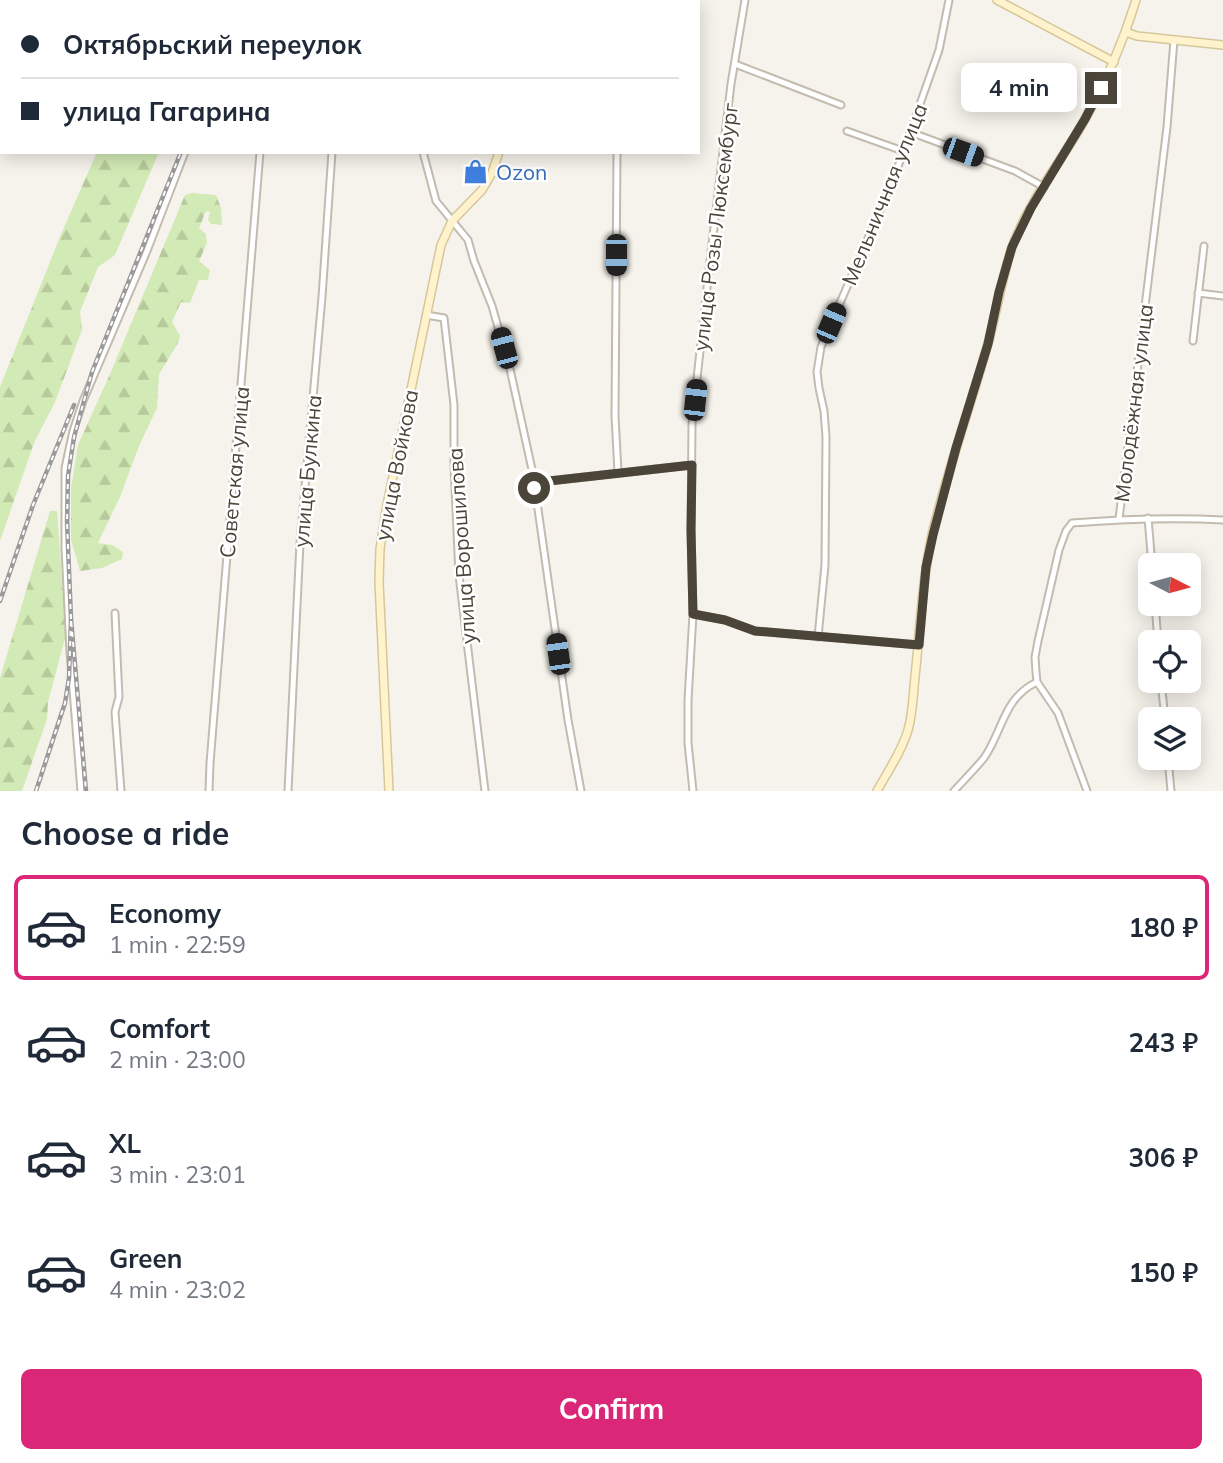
<!DOCTYPE html>
<meta charset="utf-8">
<style>
:root{--surface:#fff;--page:#f6f6f7;--text:#1f2937;--muted:#747a83;--line:#e0e1e3;--accent:#db2777}
body{margin:0;font-family:Mulish,sans-serif;background:var(--page);color:var(--text);height:100vh;display:flex;flex-direction:column;font-size:26px;white-space:nowrap}
*{box-sizing:border-box;margin:0}
p{font-size:23px;color:var(--muted)}
.icon{flex:none;width:38px;height:38px;fill:none;stroke:currentColor;stroke-width:2;stroke-linecap:round;stroke-linejoin:round}
.map{position:relative;height:791px;overflow:hidden}
.drawer{display:flex;flex-direction:column;background:var(--surface);flex:1}
.drawer>*{flex:none}
.guide{position:absolute;left:0px;top:0px;width:700px;height:154px;box-shadow:0 4px 18px #0003;display:grid;align-content:center;height:154px;padding:0 21px;background:var(--surface)}
.needle{width:46px;rotate:96deg}
.fabs{position:absolute;left:1138px;top:553px;display:grid;gap:14px}
.fabs a{display:grid;place-items:center;width:63px;height:63px;border-radius:10px;background:var(--surface);box-shadow:0 4px 18px #0003;font-size:35px}
.end{position:absolute;width:32px;height:32px;margin:-16px;border:9px solid #4b4439;background:#fff;box-shadow:0 0 0 4px #fff}
.from{border-radius:50%}
.bubble{position:absolute;height:49px;border-radius:10px;background:var(--surface);box-shadow:0 4px 18px #0003;font-size:23px;font-weight:700;line-height:49px;text-align:center}
.car{position:absolute;width:21px;height:42px;margin:-21px -10px;border-radius:9px;box-shadow:0 0 5px 2px #0007;background:linear-gradient(#222 24%,#8ab4d8 0 40%,#222 0 76%,#8ab4d8 0 86%,#222 0)}
.guide b{display:flex;align-items:center;gap:24px;height:66px;font-size:26px}
.guide b+b{border-top:2px solid var(--line)}
.guide i{width:18px;height:18px;background:var(--text)}
ul{padding:0;list-style:none}
li{display:flex;align-items:center;gap:21px;height:105px;margin:0 14px 10px;padding:0 7px;border:4px solid transparent;border-radius:10px}
li div{flex:1}
li b{display:block;font-size:26px}
li em{font-style:normal;font-weight:700}
li.active{border-color:var(--accent)}
li>.icon{width:63px;height:63px;stroke-width:1.5}
h2{padding:0 21px;font-size:32px;line-height:84px}
.action{display:flex;gap:14px;margin-top:auto;padding:14px 21px}
.action a{flex:1;height:80px;border-radius:10px;background:var(--accent);color:#fff;font-size:28px;font-weight:700;line-height:80px;text-align:center}
.map>svg:first-child{display:block}
</style>
<div class="map">
<svg width="1223" height="791" viewBox="0 0 1223 791">
<defs>
<pattern id="forest-firs" width="22" height="20" patternUnits="userSpaceOnUse" patternTransform="scale(1.75)"><rect width="22" height="20" fill="#d2eab5"/><path d="M5 1l3.5 6h-7zM16 11l3.5 6h-7z" fill="#b6ca9c"/></pattern>
</defs>
<rect width="100%" height="100%" fill="#f6f3ec"/>
<!-- forest -->
<g fill="url(#forest-firs)">
<path d="M97 152H159L115 255 98 267 80 312 82 330 55 402 34 443 0 541V387L62 232Z"/>
<path d="M192 193 216 195 221 208 222 225 211 224 208 220 210 212 206 211 199 228 206 234 207 243 199 261 210 270 208 280H199L190 303 181 302 172 322 180 336 177 345 159 374 157 408 139 446 120 497 98 543 112 545 123 552 122 559 102 568 80 571 71 540V488L78 445 110 374 185 195Z"/>
<path d="M50 511H57L66 635 48 702 47 719 22 791H0V678Z"/>
</g>
<g fill="none" stroke-linecap="round" stroke-linejoin="round">
<defs>
<g id="street">
<path d="M379 0V2"/>
<path d="M273 2V1"/>
<path d="M735 64 841 105"/>
<path d="M847 131 903 151"/>
<path d="M910 132 1015 171 1044 187"/>
<path d="M423 152 436 201 468 240 474 261 492 306 510 369 533 474 568 720 581 791"/>
<path d="M617 152 615 416 618 472"/>
<path d="M1198 293 1223 296"/>
<path d="M426 315 444 318 454 405V465L459 575 485 791"/>
<path d="M1193 341 1204 246"/>
<path d="M533 474 549 481 692 465"/>
<path d="M1148 518 1152 565"/>
<path d="M1119 519 1167 127 1174 40"/>
<path d="M1155 604 1158 642"/>
<path d="M115 613 119 697 115 712 121 791"/>
<path d="M693 614 725 620 755 631 919 645"/>
<path d="M818 637 825 565 826 437 824 411 819 388 817 372 821 347 894 178 939 50 949 0"/>
<path d="M1161 681 1165 719"/>
<path d="M1168 758 1171 791"/>
<path d="M81 791 70 652 65 547V468L73 431 83 401 147 251 185 152"/>
<path d="M209 791 210 763 260 152"/>
<path d="M288 791 300 543 322 297 332 152"/>
<path d="M693 791 688 743V700L693 614 691 530 692 424 708 278 731 84 745 0"/>
<path d="M954 791C964 780 975 769 984 758 1003 731 1003 698 1037 682"/>
<path d="M1087 791 1058 713 1037 682 1036 672 1035 657 1038 641 1059 550 1066 531 1072 523C1123 519 1172 517 1223 520"/>
</g>
<g id="secondary">
<path d="M997 0 1114 62"/>
<path d="M536 2V0"/>
<path d="M1126 32 1137 36 1223 45"/>
<path d="M389 791 379 582 380 549 387 505 441 245 452 221 482 190 492 173 499 152"/>
<path d="M877 791C888 771 902 751 908 730 913 713 913 694 915 677 920 630 922 582 932 535 947 472 969 410 987 347 996 315 1001 282 1011 250 1027 204 1060 163 1084 121 1106 82 1123 42 1136 0"/>
</g>
</defs>
<!-- street casing -->
<use href="#street" stroke="#c2bbae" stroke-width="9"/>
<!-- secondary casing -->
<use href="#secondary" stroke="#d6c79b" stroke-width="10"/>
<!-- street -->
<use href="#street" stroke="#fff" stroke-width="5"/>
<!-- secondary -->
<use href="#secondary" stroke="#fff3cd" stroke-width="7"/>
<defs>
<g id="rail">
<path d="M247 2 248 0"/>
<path d="M0 601 33 505 74 405"/>
<path d="M71 619 67 522 68 476 74 437 92 372 181 152"/>
<path d="M36 791 65 703 69 678 71 619 86 791"/>
</g>
</defs>
<!-- rail casing -->
<use href="#rail" stroke="#9a9a9a" stroke-width="4.5"/>
<!-- rail -->
<use href="#rail" stroke="#fff" stroke-width="2" stroke-dasharray="5" stroke-linecap="butt"/>
</g>
<g fill="none" stroke-linecap="round" stroke-linejoin="round">
<!-- route -->
<path stroke="#4b4439" stroke-width="9" d="M534 488 533 474 549 481 692 465 691 530 693 614 725 620 755 631 919 645 926 567 933 535 956 448 988 344 999 292 1012 247 1031 208 1085 119 1101 88"/>
</g>
<!-- icons -->
<defs>
<symbol id="shop-bare" viewBox="-9 -9 18 18"><path d="M-5-2.5h2.3a2.7 3.5 0 0 1 5.4 0H5L5.5 6h-11ZM-1.5-2.5h3a1.5 2.3 0 0 0-3 0Z" fill="#3f7fe0" stroke="#fff" stroke-width="2.5" paint-order="stroke"/></symbol>
</defs>
<g fill-rule="evenodd">
<use href="#shop-bare" x="458" y="154" width="35" height="35"/>
</g>
<g text-anchor="middle" dominant-baseline="central" stroke-width="5" stroke-linejoin="round" paint-order="stroke">
<!-- shop labels -->
<g font-size="21" fill="#366cbe" stroke="#fff" text-anchor="start">
<text x="496" y="172">Ozon</text>
</g>
<!-- street labels -->
<g font-size="21" fill="#4b4439" stroke="#fff">
<text transform="translate(884 194) rotate(-68)">Мельничная улица</text>
<text transform="translate(715 227) rotate(-83)">улица Розы Люксембург</text>
<text transform="translate(1133 403) rotate(-83)">Молодёжная улица</text>
<text transform="translate(396 465) rotate(-79)">улица Войкова</text>
<text transform="translate(307 471) rotate(-85)">улица Булкина</text>
<text transform="translate(234 472) rotate(-85)">Советская улица</text>
<text transform="translate(461 546) rotate(-94)">улица Ворошилова</text>
</g>
</g>
</svg>
<div class="fabs">
<a><svg class="needle" viewBox="-14 -14 28 28"><path d="M0-13l5 13h-10z" fill="#e53935"/><path d="M0 13l5-13h-10z" fill="#747a83"/></svg></a>
<a><svg class="icon" aria-label="locate" viewBox="0 0 24 24"><circle cx="12" cy="12" r="6"/><path d="M12 2v4M12 18v4M2 12h4M18 12h4"/></svg></a>
<a><svg class="icon" aria-label="layers" viewBox="0 0 24 24"><path d="M12 4l9 5-9 5-9-5zM3 14l9 5 9-5"/></svg></a>
</div>
<i class="end from" style="left:534px;top:488px"></i>
<i class="end" style="left:1101px;top:88px"></i>
<div class="bubble" style="left:961px;top:63px;width:116px">4 min</div>
<i class="car" style="left:963px;top:152px;rotate:110deg"></i>
<i class="car" style="left:616px;top:255px;rotate:180deg"></i>
<i class="car" style="left:831px;top:323px;rotate:23deg"></i>
<i class="car" style="left:504px;top:348px;rotate:345deg"></i>
<i class="car" style="left:695px;top:400px;rotate:6deg"></i>
<i class="car" style="left:558px;top:654px;rotate:352deg"></i>
<div class="guide">
<b><i class="from"></i>Октябрьский переулок</b>
<b><i></i>улица Гагарина</b>
</div>
</div>
<section class="drawer">
<h2>Choose a ride</h2>
<ul>
<li class="active"><svg class="icon" aria-label="car" viewBox="0 0 24 24"><path d="M5 17H2v-5l4-1 3-4h7l3 4 3 1v5h-3M9 17h6M6 11h13"/><circle cx="7" cy="17" r="2"/><circle cx="17" cy="17" r="2"/></svg><div><b>Economy</b><p>1 min · 22:59</p></div><em>180 ₽</em></li>
<li><svg class="icon" aria-label="car" viewBox="0 0 24 24"><path d="M5 17H2v-5l4-1 3-4h7l3 4 3 1v5h-3M9 17h6M6 11h13"/><circle cx="7" cy="17" r="2"/><circle cx="17" cy="17" r="2"/></svg><div><b>Comfort</b><p>2 min · 23:00</p></div><em>243 ₽</em></li>
<li><svg class="icon" aria-label="car" viewBox="0 0 24 24"><path d="M5 17H2v-5l4-1 3-4h7l3 4 3 1v5h-3M9 17h6M6 11h13"/><circle cx="7" cy="17" r="2"/><circle cx="17" cy="17" r="2"/></svg><div><b>XL</b><p>3 min · 23:01</p></div><em>306 ₽</em></li>
<li><svg class="icon" aria-label="car" viewBox="0 0 24 24"><path d="M5 17H2v-5l4-1 3-4h7l3 4 3 1v5h-3M9 17h6M6 11h13"/><circle cx="7" cy="17" r="2"/><circle cx="17" cy="17" r="2"/></svg><div><b>Green</b><p>4 min · 23:02</p></div><em>150 ₽</em></li>
</ul>
<div class="action"><a>Confirm</a></div>
</section>
